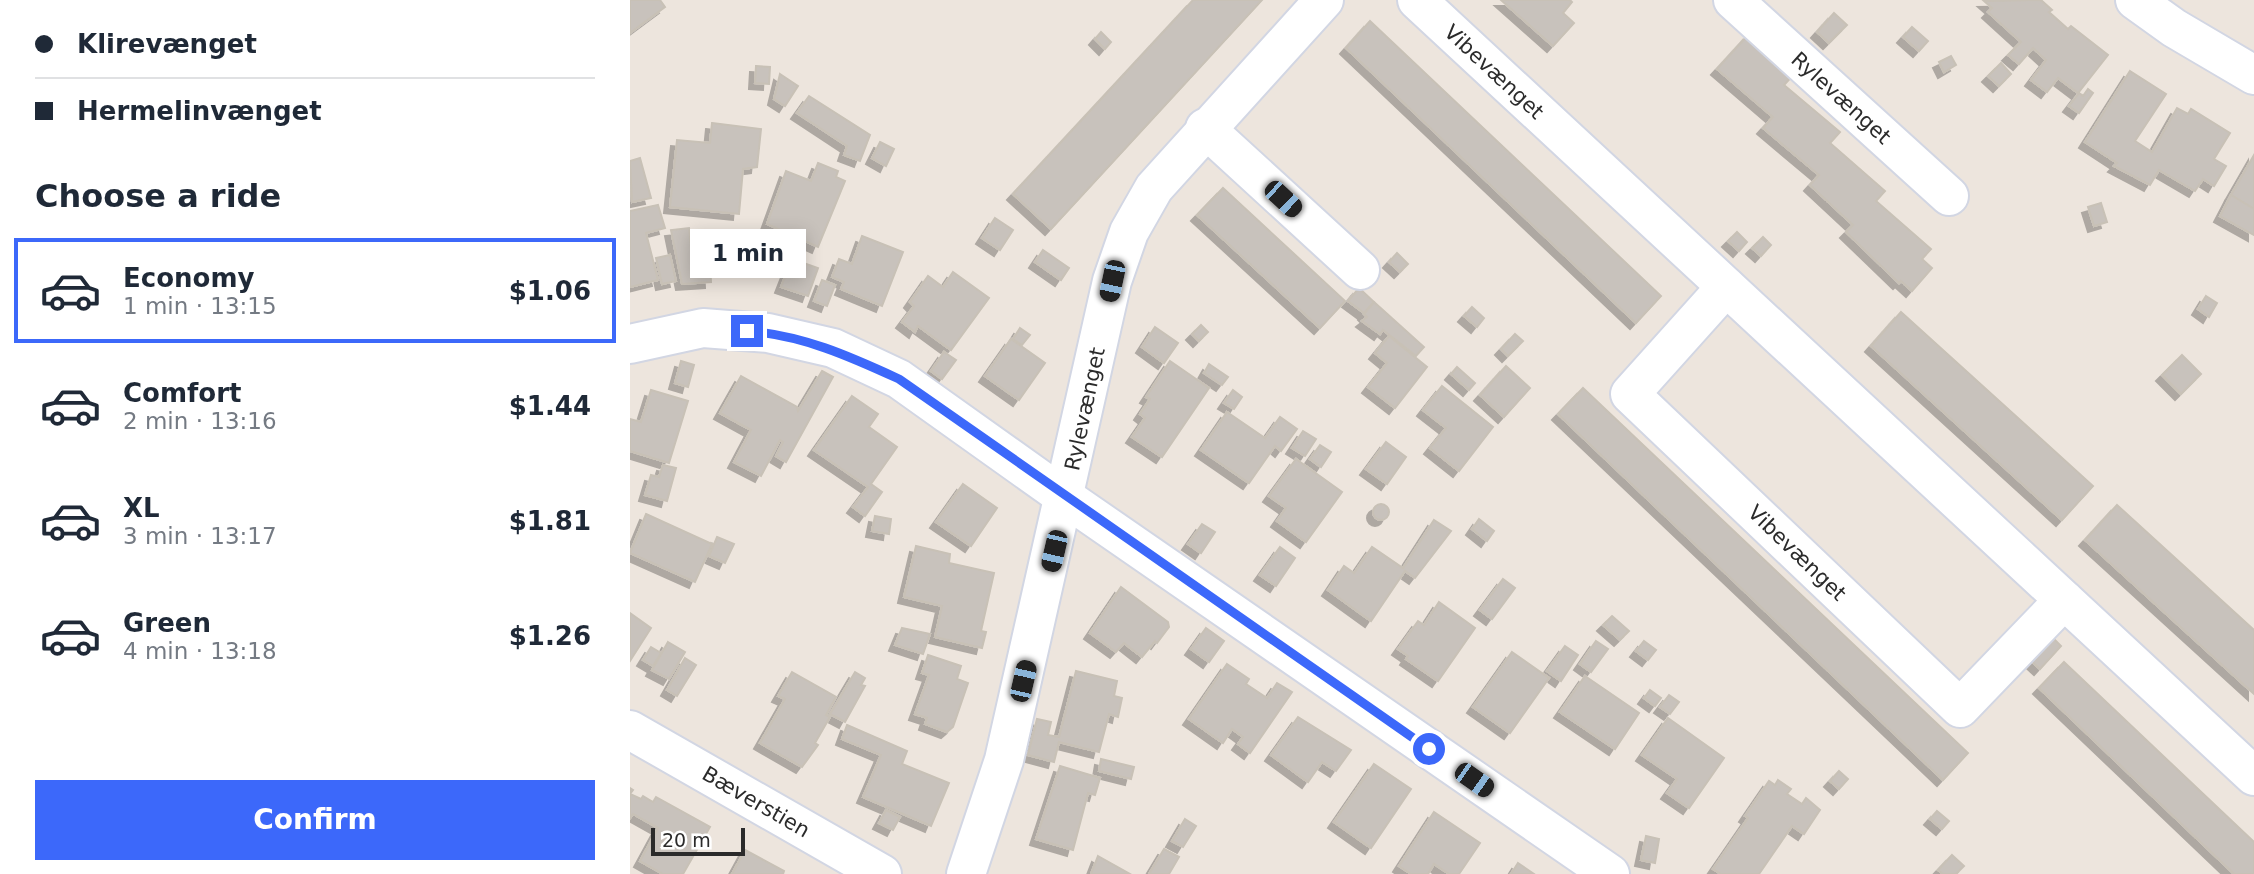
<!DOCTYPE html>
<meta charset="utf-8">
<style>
:root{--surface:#fff;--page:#f6f6f7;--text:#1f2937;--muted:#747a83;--line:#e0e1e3;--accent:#3c68fa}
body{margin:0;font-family:"DejaVu Sans",sans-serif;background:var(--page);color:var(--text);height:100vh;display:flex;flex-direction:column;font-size:26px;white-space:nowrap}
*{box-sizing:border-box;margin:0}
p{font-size:23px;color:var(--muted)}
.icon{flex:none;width:38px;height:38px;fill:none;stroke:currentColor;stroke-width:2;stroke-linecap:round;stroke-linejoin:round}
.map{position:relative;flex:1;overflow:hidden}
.details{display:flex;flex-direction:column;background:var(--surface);width:630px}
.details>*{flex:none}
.hud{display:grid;align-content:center;height:154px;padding:0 35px;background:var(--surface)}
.scale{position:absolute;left:21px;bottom:18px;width:94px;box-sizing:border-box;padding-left:7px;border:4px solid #2b2b2b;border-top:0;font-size:19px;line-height:24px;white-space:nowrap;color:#2b2b2b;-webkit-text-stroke:5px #fff;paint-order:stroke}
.end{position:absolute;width:32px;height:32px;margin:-16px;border:9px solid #3c68fa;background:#fff;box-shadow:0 0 0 4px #fff}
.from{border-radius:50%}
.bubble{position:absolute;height:49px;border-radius:0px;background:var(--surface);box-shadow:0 4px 18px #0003;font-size:23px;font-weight:700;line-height:49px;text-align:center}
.car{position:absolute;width:21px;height:42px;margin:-21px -10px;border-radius:9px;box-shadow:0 0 5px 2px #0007;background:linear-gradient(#222 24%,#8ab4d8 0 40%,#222 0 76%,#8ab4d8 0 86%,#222 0)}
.hud b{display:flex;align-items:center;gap:24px;height:66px;font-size:26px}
.hud b+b{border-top:2px solid var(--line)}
.hud i{width:18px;height:18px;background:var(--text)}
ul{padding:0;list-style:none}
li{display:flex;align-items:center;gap:21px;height:105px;margin:0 14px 10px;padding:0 21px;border:4px solid transparent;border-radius:0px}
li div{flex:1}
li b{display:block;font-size:26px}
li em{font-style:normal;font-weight:700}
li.on{border-color:var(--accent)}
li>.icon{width:63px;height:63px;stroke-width:1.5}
h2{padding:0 35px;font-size:32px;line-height:84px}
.primary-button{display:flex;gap:14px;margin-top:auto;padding:14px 35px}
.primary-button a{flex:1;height:80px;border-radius:0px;background:var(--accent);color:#fff;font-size:28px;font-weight:700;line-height:80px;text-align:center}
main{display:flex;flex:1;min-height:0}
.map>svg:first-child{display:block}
</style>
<main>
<section class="details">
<div class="hud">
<b><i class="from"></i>Klirevænget</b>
<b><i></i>Hermelinvænget</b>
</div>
<h2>Choose a ride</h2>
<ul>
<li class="on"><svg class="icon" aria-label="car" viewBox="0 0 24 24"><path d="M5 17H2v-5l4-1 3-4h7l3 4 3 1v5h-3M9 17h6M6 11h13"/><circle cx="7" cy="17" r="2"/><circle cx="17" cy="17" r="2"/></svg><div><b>Economy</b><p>1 min · 13:15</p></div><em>$1.06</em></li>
<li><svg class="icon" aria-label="car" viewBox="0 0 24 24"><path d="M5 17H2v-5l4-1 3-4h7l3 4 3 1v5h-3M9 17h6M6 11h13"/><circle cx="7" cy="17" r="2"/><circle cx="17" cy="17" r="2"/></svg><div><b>Comfort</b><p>2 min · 13:16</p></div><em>$1.44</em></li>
<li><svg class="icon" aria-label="car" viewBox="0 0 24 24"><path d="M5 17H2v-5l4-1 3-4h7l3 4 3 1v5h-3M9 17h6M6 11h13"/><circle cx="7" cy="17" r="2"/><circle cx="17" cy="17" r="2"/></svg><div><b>XL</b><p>3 min · 13:17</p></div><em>$1.81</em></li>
<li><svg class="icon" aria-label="car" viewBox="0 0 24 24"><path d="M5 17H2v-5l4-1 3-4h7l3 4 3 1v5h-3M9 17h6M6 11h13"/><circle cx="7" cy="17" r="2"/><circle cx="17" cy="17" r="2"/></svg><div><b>Green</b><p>4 min · 13:18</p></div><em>$1.26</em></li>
</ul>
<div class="primary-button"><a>Confirm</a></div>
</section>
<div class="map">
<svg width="1624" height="874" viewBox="0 0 1624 874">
<defs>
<filter id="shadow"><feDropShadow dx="-6" dy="6" stdDeviation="0" flood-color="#0004"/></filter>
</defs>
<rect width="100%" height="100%" fill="#ede5dd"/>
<!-- building -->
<g fill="#c8c2bc" stroke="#c8c1b6" stroke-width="2" filter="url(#shadow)">
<path d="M0 0H30L35 7 0 33Z"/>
<path d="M563 0H632L421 229 383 194Z"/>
<path d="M871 0H940L942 2 933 13 944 23 923 46Z"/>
<path d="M1411 0 1422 10 1419 12 1438 29 1441 26 1478 55 1448 93 1428 78 1417 92 1401 80 1416 60 1403 48 1389 64 1378 55 1391 42 1358 12 1362 8 1354 1Z"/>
<path d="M1204 13 1217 25 1199 43 1187 32Z"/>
<path d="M740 21 1031 296 1006 323 716 48Z"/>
<path d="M1282 27 1298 41 1289 51 1273 37Z"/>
<path d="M471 32 481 42 475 49 465 39Z"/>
<path d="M1119 34 1164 74 1154 85 1210 132 1200 143 1255 191 1246 201 1301 249 1292 259 1302 268 1282 291 1271 281 1269 283 1216 232 1223 225 1180 185 1189 175 1133 128 1143 117 1087 69Z"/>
<path d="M1321 56 1326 65 1314 72 1309 62Z"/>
<path d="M1371 63 1381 74 1369 86 1358 76Z"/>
<path d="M126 66 140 67 139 84 125 83Z"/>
<path d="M1500 71 1536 94 1505 141 1522 152 1547 108 1558 114 1561 109 1600 133 1584 159 1596 166 1584 186 1573 179 1565 191 1529 170 1520 185 1484 166 1487 163 1455 142Z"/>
<path d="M150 74 168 86 155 106 144 99Z"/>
<path d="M1458 89 1463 93 1449 113 1439 106 1449 93 1453 96Z"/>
<path d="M179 96 240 135 230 161 214 155 217 146 167 113Z"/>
<path d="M82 123 131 129 127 167 113 169 109 214 40 207 47 140 80 143Z"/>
<path d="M250 142 264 149 256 166 242 158Z"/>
<path d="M1624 155V209L1601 195Z"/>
<path d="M10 158 21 198 2 202 0 161Z"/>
<path d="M188 163 208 171 206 177 215 181 188 247 137 224 156 171 181 181Z"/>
<path d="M593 188 715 301 690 328 567 215Z"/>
<path d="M1601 195 1624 209V235L1590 216Z"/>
<path d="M1471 203 1477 222 1464 226 1458 207Z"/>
<path d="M28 205 35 228 16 233 28 280 0 287V211Z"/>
<path d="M365 218 383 230 370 250 352 238Z"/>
<path d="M59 228 61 247 79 245 81 282 52 284 41 230Z"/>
<path d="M1107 232 1117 242 1109 251 1098 241Z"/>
<path d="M232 236 273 252 252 306 211 289 214 282 202 277 209 259 222 264Z"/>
<path d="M1133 237 1141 245 1131 256 1122 248Z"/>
<path d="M413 250 439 268 431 280 405 262Z"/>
<path d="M767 253 778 264 770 272 759 262Z"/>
<path d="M40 255 46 281 32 284 26 258Z"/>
<path d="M162 259 188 268 178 296 151 287Z"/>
<path d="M323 272 359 298 321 350 288 326 285 332 272 322 284 306 280 302 298 276 313 287Z"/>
<path d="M192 280 205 285 197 306 184 301Z"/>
<path d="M729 288 744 302 734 313 718 301Z"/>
<path d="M1576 296 1587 303 1579 317 1568 309Z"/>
<path d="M744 302 794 347 786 356 753 330 750 334 732 321 737 317 734 314Z"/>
<path d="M842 307 854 318 847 327 834 316Z"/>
<path d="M1271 312 1463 486 1432 520 1241 346Z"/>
<path d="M571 325 578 332 569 341 562 334Z"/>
<path d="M525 327 548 343 534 363 512 347Z"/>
<path d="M390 328 400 335 392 345 383 339Z"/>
<path d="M885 334 893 341 878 356 871 349Z"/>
<path d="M759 336 797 367 765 408 738 387 757 363 745 353Z"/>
<path d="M381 339 415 363 389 400 355 376Z"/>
<path d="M314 352 326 360 312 379 301 371Z"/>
<path d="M1552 355 1571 374 1551 394 1532 375Z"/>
<path d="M51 361 64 365 58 387 45 383Z"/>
<path d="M540 361 579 388 532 457 502 437 515 418 510 414 520 399 516 397Z"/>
<path d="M579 364 598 377 592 385 574 373Z"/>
<path d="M876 366 900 388 874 417 850 395Z"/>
<path d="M827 367 845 383 839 390 821 374Z"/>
<path d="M192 371 203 377 156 462 146 456 153 442 150 440 131 476 104 462 121 430 90 413 111 376 167 407 168 411Z"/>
<path d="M812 386 863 427 829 471 800 448 816 428 793 410Z"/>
<path d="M953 388 1338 753 1313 780 928 414Z"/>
<path d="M21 390 58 401 39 463 0 451V419L11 422Z"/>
<path d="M603 390 612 397 604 409 594 403Z"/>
<path d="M222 396 248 414 239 427 267 447 241 484 252 492 235 516 223 507 238 487 184 450Z"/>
<path d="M597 412 635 438 650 417 667 429 651 451 645 446 619 483 571 450Z"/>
<path d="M673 431 686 439 675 456 662 448Z"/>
<path d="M756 442 776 457 757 484 736 469Z"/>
<path d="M690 445 701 452 691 467 680 459Z"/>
<path d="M666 459 712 492 676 542 647 521 656 508 639 496Z"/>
<path d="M33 465 46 468 37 501 15 495 21 475 29 477Z"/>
<path d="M333 484 367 508 341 546 306 522Z"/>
<circle cx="751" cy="512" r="8"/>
<path d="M1487 505 1624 630V694L1455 540Z"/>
<path d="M16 514 82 544 65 582 0 553Z"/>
<path d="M245 516 261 519 259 534 242 531Z"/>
<path d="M849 519 864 531 857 541 842 529Z"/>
<path d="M804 520 821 531 785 578 775 571 741 621 698 590 714 566 724 573 742 547 773 568Z"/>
<path d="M572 524 585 532 571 553 558 544Z"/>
<path d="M87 537 104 544 95 563 79 556Z"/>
<path d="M286 546 320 554 319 563 364 573 351 631 356 632 352 648 305 637 312 606 274 597Z"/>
<path d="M650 547 665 558 646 586 630 575Z"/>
<path d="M873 579 885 588 862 619 850 610Z"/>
<path d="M491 587 538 622 539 627 527 643 525 641 512 657 494 643 486 652 460 633Z"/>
<path d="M809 602 845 628 808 681 776 659 778 656 768 649 788 621 794 625Z"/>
<path d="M0 613 21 628 0 661Z"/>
<path d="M982 616 999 631 990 640 973 625Z"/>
<path d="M272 628 300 634 293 654 265 645Z"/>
<path d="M576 628 594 641 579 662 561 649Z"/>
<path d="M1420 635 1431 646 1410 669 1399 659Z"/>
<path d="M966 641 978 649 961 672 950 664Z"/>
<path d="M1014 641 1026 650 1018 660 1006 651Z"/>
<path d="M38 642 55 652 39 679 22 670Z"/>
<path d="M935 646 948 655 931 681 917 671Z"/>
<path d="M21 647 31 653 23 666 13 660Z"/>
<path d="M882 652 919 678 880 733 843 707Z"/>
<path d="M298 655 331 666 327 679 338 683 323 727 317 732 295 724 297 718 285 714 299 675 292 673Z"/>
<path d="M55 658 66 665 47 696 37 690Z"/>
<path d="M1434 662 1624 842V874H1604L1409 688Z"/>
<path d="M597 664 619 679 616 684 637 698 647 683 662 692 620 753 608 744 613 737 602 729 593 743 559 719Z"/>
<path d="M446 671 487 681 484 696 492 698 488 717 479 714 469 752 429 742 424 762 398 755 407 719 421 722 418 735 429 737Z"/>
<path d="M162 672 206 697 196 715 200 717 185 743 188 745 172 767 130 743 155 699 148 696Z"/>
<path d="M225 672 235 678 231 685 235 686 215 722 200 714Z"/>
<path d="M955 676 1009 713 985 749 930 712Z"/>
<path d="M1020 690 1031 698 1025 706 1014 698Z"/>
<path d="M1039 695 1049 702 1040 714 1030 707Z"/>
<path d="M668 717 721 750 706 771 692 762 678 782 641 755Z"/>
<path d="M1038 718 1094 758 1059 808 1037 793 1047 779 1012 755Z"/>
<path d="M217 725 277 751 272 764 319 783 301 826 233 797 251 755 212 739Z"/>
<path d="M471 759 504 767 501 779 469 771Z"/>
<path d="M744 764 781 789 741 848 704 822Z"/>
<path d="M430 766 470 778 465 795 458 793 443 850 406 839Z"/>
<path d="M1209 771 1218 779 1209 789 1200 781Z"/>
<path d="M1148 780 1161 789 1157 794 1172 804 1176 798 1190 810 1174 834 1162 826 1129 874H1091L1083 869 1118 818 1115 816 1139 781 1145 785Z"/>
<path d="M0 788 3 790 0 794 11 799 13 796 23 802 26 797 80 827 53 874H33L10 861 28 828 3 814 0 818Z"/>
<path d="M256 810 270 817 263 830 249 823Z"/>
<path d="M1307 811 1319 821 1312 829 1300 819Z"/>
<path d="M804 812 850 843 829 874H819L804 864 798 874H781L769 866Z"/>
<path d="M555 819 566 826 553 847 542 841Z"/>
<path d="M1016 836 1029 839 1025 863 1011 860Z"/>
<path d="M534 849 549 857 539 874H519Z"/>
<path d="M115 850 154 871 153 874H102Z"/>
<path d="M1322 855 1334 866 1326 874H1313L1308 870Z"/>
<path d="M468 856 500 874H461Z"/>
<path d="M888 863 904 874H881Z"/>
</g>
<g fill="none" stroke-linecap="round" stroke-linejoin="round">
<defs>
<g id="minor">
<path d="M787 0 1624 776"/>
<path d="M1103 0 1319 196"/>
<path d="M1505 0 1544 28 1624 75"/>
<path d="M575 128 730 270"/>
<path d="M1096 287 1000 394 1330 708 1434 600"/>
<path d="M0 344 73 328 138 333 203 348 269 379 436 498 980 874"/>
<path d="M0 730 252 874"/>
<path d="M336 874 374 760 482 281 499 232 524 188 694 0"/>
</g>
</defs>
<!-- minor casing -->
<use href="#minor" stroke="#d2d6e3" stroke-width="42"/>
<!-- minor -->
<use href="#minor" stroke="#fff" stroke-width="38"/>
</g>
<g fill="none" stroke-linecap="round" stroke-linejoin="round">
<!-- route -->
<path stroke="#3c68fa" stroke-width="9" d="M117 331C172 335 219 356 269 379L799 749"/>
</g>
<g text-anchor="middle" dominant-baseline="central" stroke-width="5" stroke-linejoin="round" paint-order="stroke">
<!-- street labels -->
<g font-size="21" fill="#2b2b2b" stroke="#fff">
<text transform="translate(864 72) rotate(43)">Vibevænget</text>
<text transform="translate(1211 98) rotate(42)">Rylevænget</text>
<text transform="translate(455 409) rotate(-78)">Rylevænget</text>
<text transform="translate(1167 553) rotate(44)">Vibevænget</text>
<text transform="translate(126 802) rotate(30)">Bæverstien</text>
</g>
</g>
</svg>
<div class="scale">20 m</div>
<i class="end from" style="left:799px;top:749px"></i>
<i class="end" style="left:117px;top:331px"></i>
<div class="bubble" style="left:60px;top:229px;width:116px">1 min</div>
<i class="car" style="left:653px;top:199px;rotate:133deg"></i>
<i class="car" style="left:482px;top:281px;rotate:192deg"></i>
<i class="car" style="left:424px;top:551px;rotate:193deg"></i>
<i class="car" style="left:393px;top:681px;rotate:13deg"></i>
<i class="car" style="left:844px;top:780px;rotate:125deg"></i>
</div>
</main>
